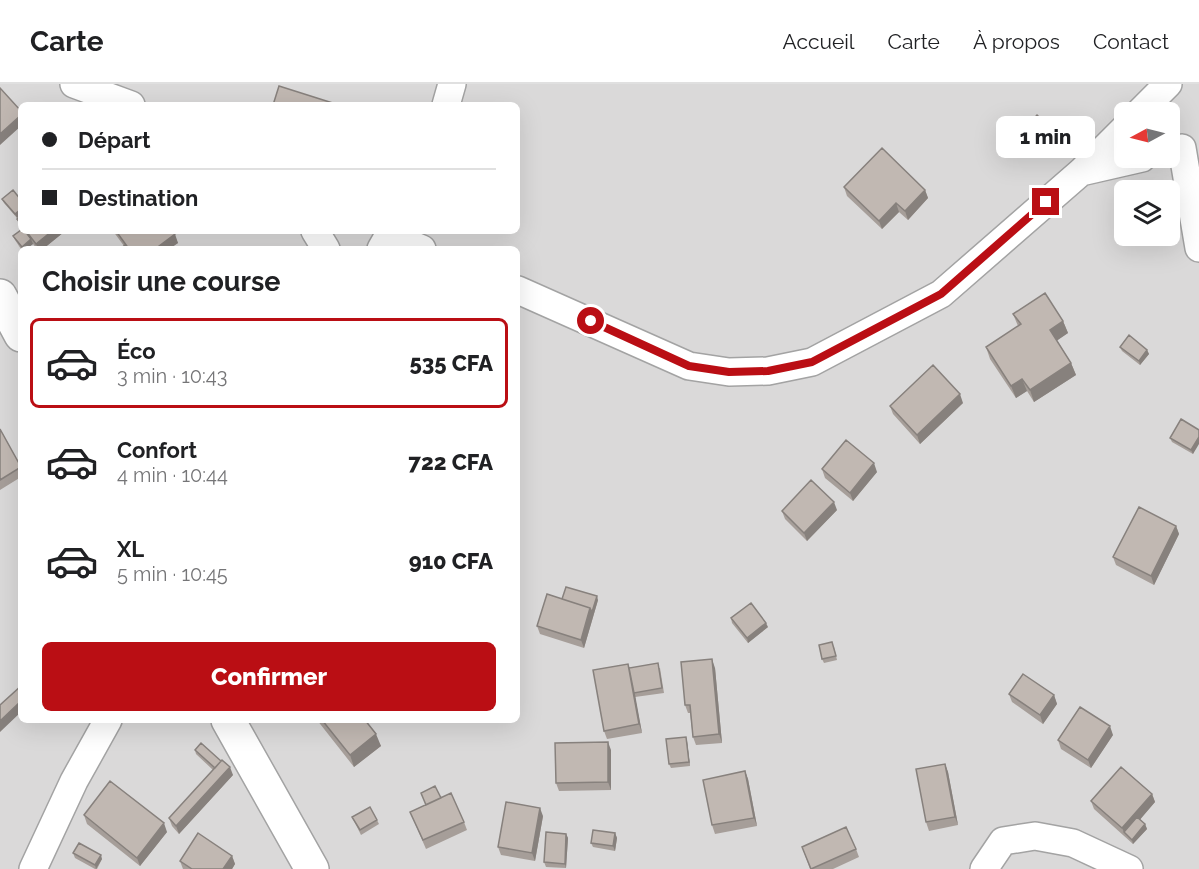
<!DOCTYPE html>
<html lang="fr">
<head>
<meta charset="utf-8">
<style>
  body { margin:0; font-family:Raleway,sans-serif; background:#f6f6f6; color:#202124; height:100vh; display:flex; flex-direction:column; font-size:22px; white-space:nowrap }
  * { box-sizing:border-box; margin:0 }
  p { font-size:20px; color:#757577 }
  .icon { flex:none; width:33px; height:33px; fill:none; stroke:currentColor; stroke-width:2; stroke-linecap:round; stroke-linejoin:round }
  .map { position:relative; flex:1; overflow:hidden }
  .side { position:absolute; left:18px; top:162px; width:502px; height:477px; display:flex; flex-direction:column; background:#fff; border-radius:9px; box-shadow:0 6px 24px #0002 }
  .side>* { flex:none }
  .top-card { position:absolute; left:18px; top:18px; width:502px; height:132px; border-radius:9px; box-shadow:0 6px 24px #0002; display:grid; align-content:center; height:132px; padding:0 24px; background:#fff }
  .needle { width:39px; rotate:263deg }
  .controls { position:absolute; left:1114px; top:18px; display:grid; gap:12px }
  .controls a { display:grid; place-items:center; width:66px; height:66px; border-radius:9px; background:#fff; box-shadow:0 6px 24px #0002; font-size:30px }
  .end { position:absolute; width:27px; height:27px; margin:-14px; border:8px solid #ba0e14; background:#fff; box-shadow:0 0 0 3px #fff }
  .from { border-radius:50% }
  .bubble { position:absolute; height:42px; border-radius:9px; background:#fff; box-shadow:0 6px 24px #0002; font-size:20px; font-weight:800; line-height:42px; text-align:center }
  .top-card b { display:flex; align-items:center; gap:21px; height:57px; font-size:22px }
  .top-card b+b { border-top:2px solid #e0e0e0 }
  .top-card i { width:15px; height:15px; background:#202124 }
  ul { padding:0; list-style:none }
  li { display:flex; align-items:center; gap:18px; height:90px; margin:0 12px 9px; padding:0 12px; border:3px solid transparent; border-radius:9px }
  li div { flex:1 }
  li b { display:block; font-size:22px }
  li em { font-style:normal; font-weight:800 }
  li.selected { border-color:#ba0e14 }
  li>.icon { width:54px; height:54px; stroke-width:1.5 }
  h2 { padding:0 24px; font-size:27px; line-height:72px }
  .action { display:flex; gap:12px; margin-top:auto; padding:12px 24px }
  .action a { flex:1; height:69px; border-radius:9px; background:#ba0e14; color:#fff; font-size:24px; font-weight:800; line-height:69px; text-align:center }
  header { display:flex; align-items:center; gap:36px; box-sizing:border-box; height:84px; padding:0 30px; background:#fff; border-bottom:2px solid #e0e0e0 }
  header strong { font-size:28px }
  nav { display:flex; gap:33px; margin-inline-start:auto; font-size:21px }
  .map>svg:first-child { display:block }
</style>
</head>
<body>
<header>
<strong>Carte</strong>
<nav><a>Accueil</a><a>Carte</a><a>À propos</a><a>Contact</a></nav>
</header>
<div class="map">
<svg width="1199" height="785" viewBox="0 0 1199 785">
  <rect width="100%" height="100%" fill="#ede9e2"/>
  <!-- residential -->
  <path fill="#dad9d9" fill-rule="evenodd" d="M 0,0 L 1199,0 L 1199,785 L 0,785 ZM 21,21 L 518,21 L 518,147 L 21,147 ZM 1125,28 L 1170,28 L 1170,74 L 1125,74 ZM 1125,106 L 1170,106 L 1170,152 L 1125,152 ZM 21,165 L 518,165 L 518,636 L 21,636 Z"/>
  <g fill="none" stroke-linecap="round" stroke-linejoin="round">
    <!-- minor casing -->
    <g stroke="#a3a3a3" stroke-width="30">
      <path id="minor" d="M 74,0 L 131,21
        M 446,21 L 452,0
        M 1140,28 L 1168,0
        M 1182,64 L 1199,164
        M 1081,88 L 1142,74
        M 315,147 L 326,165
        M 381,165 L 389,151 L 422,165
        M 518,206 L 689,282 L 729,288 L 768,287 L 812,278 L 941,210 L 1081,88 L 1125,44
        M 33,785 L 74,697 L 108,636
        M 984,785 L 1003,757 L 1035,752 L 1073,759 L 1129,785"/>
    </g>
    <!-- tertiary casing -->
    <g stroke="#a3a3a3" stroke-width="36">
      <path id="tertiary" d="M 0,212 L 21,251
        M 228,636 L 312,785"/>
    </g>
    <!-- minor -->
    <use href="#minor" stroke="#fff" stroke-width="27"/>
    <!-- tertiary -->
    <use href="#tertiary" stroke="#fff" stroke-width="33"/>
  </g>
  <!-- wall -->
  <path fill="#a69e99" d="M 1026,43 L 1056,50 L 1058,54 L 1046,66 L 1027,47 Z
    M 844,103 L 925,106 L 928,114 L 908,136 L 899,128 L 882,145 L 847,112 Z
    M 13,106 L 17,134 L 4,119 L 2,115 Z
    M 21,147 L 63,147 L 64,148 L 43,165 L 37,165 L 33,160 L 26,165 L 21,165 L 15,156 L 13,152 Z
    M 113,147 L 172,147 L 178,159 L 169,165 L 120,165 L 124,162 Z
    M 1013,230 L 1063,237 L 1068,249 L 1057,256 L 1071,279 L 1076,291 L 1034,318 L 1027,307 L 1016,314 L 990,275 L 986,263 L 1018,242 Z
    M 1120,263 L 1147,266 L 1149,270 L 1140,281 L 1122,267 Z
    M 963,319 L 920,360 L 893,330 L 890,322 Z
    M 0,345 L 21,383 L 21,393 L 0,406 Z
    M 1199,346 L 1193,370 L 1172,358 L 1170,354 Z
    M 822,385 L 877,388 L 853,417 L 825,394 Z
    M 837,426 L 807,457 L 785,435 L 782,427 Z
    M 1176,442 L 1179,450 L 1154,501 L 1116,481 L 1113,473 Z
    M 562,515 L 598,516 L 584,564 L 540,550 L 537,542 Z
    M 731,534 L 768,543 L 748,559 L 732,539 Z
    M 834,563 L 837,576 L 824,579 L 822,575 Z
    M 629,584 L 660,584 L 664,609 L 635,613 L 642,649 L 607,655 L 604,647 Z
    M 715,584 L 722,659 L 696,661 L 693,653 L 690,629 L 688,629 L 685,621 Z
    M 1009,610 L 1054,611 L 1057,620 L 1043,640 L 1012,618 Z
    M 317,636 L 365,636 L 381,662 L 354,683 Z
    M 1113,651 L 1091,684 L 1061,665 L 1058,656 Z
    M 686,653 L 687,657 L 690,682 L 671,684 L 669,680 Z
    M 195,666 L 233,691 L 179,750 L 172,742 L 169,734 L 213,686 L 196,670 Z
    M 611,666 L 611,706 L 559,707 L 556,699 Z
    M 945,680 L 948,688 L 958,741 L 929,747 L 926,738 Z
    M 745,687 L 748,695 L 757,742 L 715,750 L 712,741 Z
    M 1152,710 L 1155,718 L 1140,735 L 1145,740 L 1147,745 L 1133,760 L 1094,725 L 1091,717 Z
    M 441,714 L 464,738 L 467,746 L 426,765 L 410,728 Z
    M 84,731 L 167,748 L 140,782 L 87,740 Z
    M 543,732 L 535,777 L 501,771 L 498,763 Z
    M 352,733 L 377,736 L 379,740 L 361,751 Z
    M 615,749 L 617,754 L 615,767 L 593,763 L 591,759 Z
    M 566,750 L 568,754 L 566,784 L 546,783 L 544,778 Z
    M 802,763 L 856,765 L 859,773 L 833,785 L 810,785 Z
    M 73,769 L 102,775 L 97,785 L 95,785 L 75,774 Z
    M 232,772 L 235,780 L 232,785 L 183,785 L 180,777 Z"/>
  <!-- shaded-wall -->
  <path fill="#87817d" d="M 21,31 L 21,42 L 0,61 L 0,50 Z
    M 1056,50 L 1058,54 L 1046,66 L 1044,62 Z
    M 925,106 L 928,114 L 908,136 L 905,127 Z
    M 896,119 L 899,128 L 882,145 L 879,137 Z
    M 21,125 L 21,131 L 17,134 L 15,130 Z
    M 52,147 L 63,147 L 64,148 L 43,165 L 38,165 L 36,160 Z
    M 175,150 L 178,159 L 169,165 L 155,165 Z
    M 31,155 L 33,160 L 26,165 L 22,165 L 22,163 Z
    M 1063,237 L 1068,249 L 1055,258 L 1050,246 Z
    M 1147,266 L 1149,270 L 1140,281 L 1139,277 Z
    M 1071,279 L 1076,291 L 1034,318 L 1030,306 Z
    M 1022,295 L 1027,307 L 1016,314 L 1011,302 Z
    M 960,310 L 963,319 L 920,360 L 917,351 Z
    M 1199,353 L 1199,360 L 1193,370 L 1191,366 Z
    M 874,379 L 877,388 L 853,417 L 850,409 Z
    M 834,418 L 837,426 L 807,457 L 804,449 Z
    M 1176,442 L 1179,450 L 1154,501 L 1151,492 Z
    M 597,512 L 598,516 L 584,564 L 581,556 L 590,524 Z
    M 766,539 L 768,543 L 748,559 L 747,554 Z
    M 712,575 L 715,584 L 722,659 L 719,650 Z
    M 628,580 L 631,588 L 642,649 L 639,640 Z
    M 1054,611 L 1057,620 L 1043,640 L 1040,631 Z
    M 21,617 L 21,628 L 0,648 L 0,637 Z
    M 1110,642 L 1113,651 L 1091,684 L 1088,676 Z
    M 376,650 L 381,662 L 354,683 L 350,671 Z
    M 686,653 L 687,657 L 690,682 L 689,678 Z
    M 608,658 L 611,666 L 611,706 L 608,698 Z
    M 945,680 L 948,688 L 958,741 L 955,733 Z
    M 230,683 L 233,691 L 179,750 L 176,742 Z
    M 745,687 L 748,695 L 757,742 L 754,734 Z
    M 1152,710 L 1155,718 L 1127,751 L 1124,748 L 1122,744 Z
    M 540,724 L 543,732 L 535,777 L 532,769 Z
    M 164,739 L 167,748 L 140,782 L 137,774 Z
    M 1145,740 L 1147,745 L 1133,760 L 1132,756 Z
    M 615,749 L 617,754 L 615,767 L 613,762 Z
    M 566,750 L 568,754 L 566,784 L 565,780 Z
    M 101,771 L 102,775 L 96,785 L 95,781 Z
    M 232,772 L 235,780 L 232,785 L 223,785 Z"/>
  <!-- building -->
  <path fill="#c1b8b2" stroke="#87817d" stroke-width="1.5" d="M 279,2 L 339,21 L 273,21 Z
    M 0,4 L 21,27 L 21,31 L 0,50 Z
    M 1037,31 L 1056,50 L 1044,62 L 1026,43 Z
    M 882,64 L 925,106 L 905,127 L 896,119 L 879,137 L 844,103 Z
    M 13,106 L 21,116 L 21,125 L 15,130 L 2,115 Z
    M 21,131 L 21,140 L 17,135 Z
    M 21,146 L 25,147 L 31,155 L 22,163 L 13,152 Z
    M 26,147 L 52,147 L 36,160 Z
    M 116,147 L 172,147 L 175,150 L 155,165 L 129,165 Z
    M 125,161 L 128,165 L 120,165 Z
    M 1045,209 L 1063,237 L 1050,246 L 1071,279 L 1030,306 L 1022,295 L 1011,302 L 986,263 L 1021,240 L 1013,230 Z
    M 1129,251 L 1147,266 L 1139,277 L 1120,263 Z
    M 933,281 L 960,310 L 917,351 L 890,322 Z
    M 1181,335 L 1199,346 L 1199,353 L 1191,366 L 1170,354 Z
    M 0,345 L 21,383 L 0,396 Z
    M 846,356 L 874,379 L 850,409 L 822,385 Z
    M 811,396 L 834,418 L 804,449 L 782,427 Z
    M 1139,423 L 1176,442 L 1151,492 L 1113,473 Z
    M 566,503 L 597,512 L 592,528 L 590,524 L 562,515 Z
    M 547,510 L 590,524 L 581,556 L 537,542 Z
    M 751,519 L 766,539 L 747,554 L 731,534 Z
    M 832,558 L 836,572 L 822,575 L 819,561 Z
    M 712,575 L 719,650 L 693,653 L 690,621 L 685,621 L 681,578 Z
    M 658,579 L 662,604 L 634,609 L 629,584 Z
    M 628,580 L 639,640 L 604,647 L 593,586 Z
    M 1023,590 L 1054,611 L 1040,631 L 1009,610 Z
    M 21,602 L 21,617 L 0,637 L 0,621 Z
    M 1080,623 L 1110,642 L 1088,676 L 1058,656 Z
    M 322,636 L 365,636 L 376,650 L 350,671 Z
    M 686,653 L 689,678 L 669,680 L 666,655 Z
    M 608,658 L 608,698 L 556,699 L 555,659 Z
    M 201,659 L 221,677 L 215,684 L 195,666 Z
    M 222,676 L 230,683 L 176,742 L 169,734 Z
    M 945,680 L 955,733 L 926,738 L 916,685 Z
    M 1121,683 L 1152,710 L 1122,744 L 1091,717 Z
    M 745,687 L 754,734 L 712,741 L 703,696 Z
    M 110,697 L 164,739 L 137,774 L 84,731 Z
    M 435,702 L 441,714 L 426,721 L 421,709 Z
    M 451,709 L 464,738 L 423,756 L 410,728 Z
    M 506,718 L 540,724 L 532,769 L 498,763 Z
    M 370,723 L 377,736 L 360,746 L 352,733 Z
    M 1137,733 L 1145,740 L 1132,756 L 1124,748 Z
    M 846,743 L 856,765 L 811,785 L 802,763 Z
    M 593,746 L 615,749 L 613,762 L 591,759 Z
    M 546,748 L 566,750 L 565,780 L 544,778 Z
    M 198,749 L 232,772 L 223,785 L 192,785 L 180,777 Z
    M 79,759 L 101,771 L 95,781 L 73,769 Z"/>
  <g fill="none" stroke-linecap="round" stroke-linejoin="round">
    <!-- route -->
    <path stroke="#ba0e14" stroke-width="8" d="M 591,237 L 689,282 L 729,288 L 768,287 L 812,278 L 941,210 L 1046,118"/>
  </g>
</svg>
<div class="controls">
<a><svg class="needle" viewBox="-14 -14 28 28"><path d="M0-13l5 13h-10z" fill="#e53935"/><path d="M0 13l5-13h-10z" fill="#757577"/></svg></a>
<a><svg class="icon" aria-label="layers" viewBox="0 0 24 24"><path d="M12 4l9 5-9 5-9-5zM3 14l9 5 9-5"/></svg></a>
</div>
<i class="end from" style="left:591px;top:237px"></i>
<i class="end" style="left:1046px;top:118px"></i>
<div class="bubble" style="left:996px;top:32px;width:99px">1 min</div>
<div class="top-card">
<b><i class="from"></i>Départ</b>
<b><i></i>Destination</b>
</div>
<section class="side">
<h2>Choisir une course</h2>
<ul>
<li class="selected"><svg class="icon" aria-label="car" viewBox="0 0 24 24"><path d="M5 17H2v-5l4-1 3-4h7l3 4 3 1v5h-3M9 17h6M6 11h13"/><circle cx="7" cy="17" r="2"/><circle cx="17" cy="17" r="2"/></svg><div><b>Éco</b><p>3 min · 10:43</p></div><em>535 CFA</em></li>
<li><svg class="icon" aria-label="car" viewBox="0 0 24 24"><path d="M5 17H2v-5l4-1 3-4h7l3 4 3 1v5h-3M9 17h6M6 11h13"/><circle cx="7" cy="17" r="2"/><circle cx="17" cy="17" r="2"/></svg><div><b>Confort</b><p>4 min · 10:44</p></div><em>722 CFA</em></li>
<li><svg class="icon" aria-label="car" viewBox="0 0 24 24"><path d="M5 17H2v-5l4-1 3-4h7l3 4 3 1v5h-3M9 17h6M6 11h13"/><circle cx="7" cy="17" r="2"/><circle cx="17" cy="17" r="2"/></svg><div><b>XL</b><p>5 min · 10:45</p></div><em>910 CFA</em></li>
</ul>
<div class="action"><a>Confirmer</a></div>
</section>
</div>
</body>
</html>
